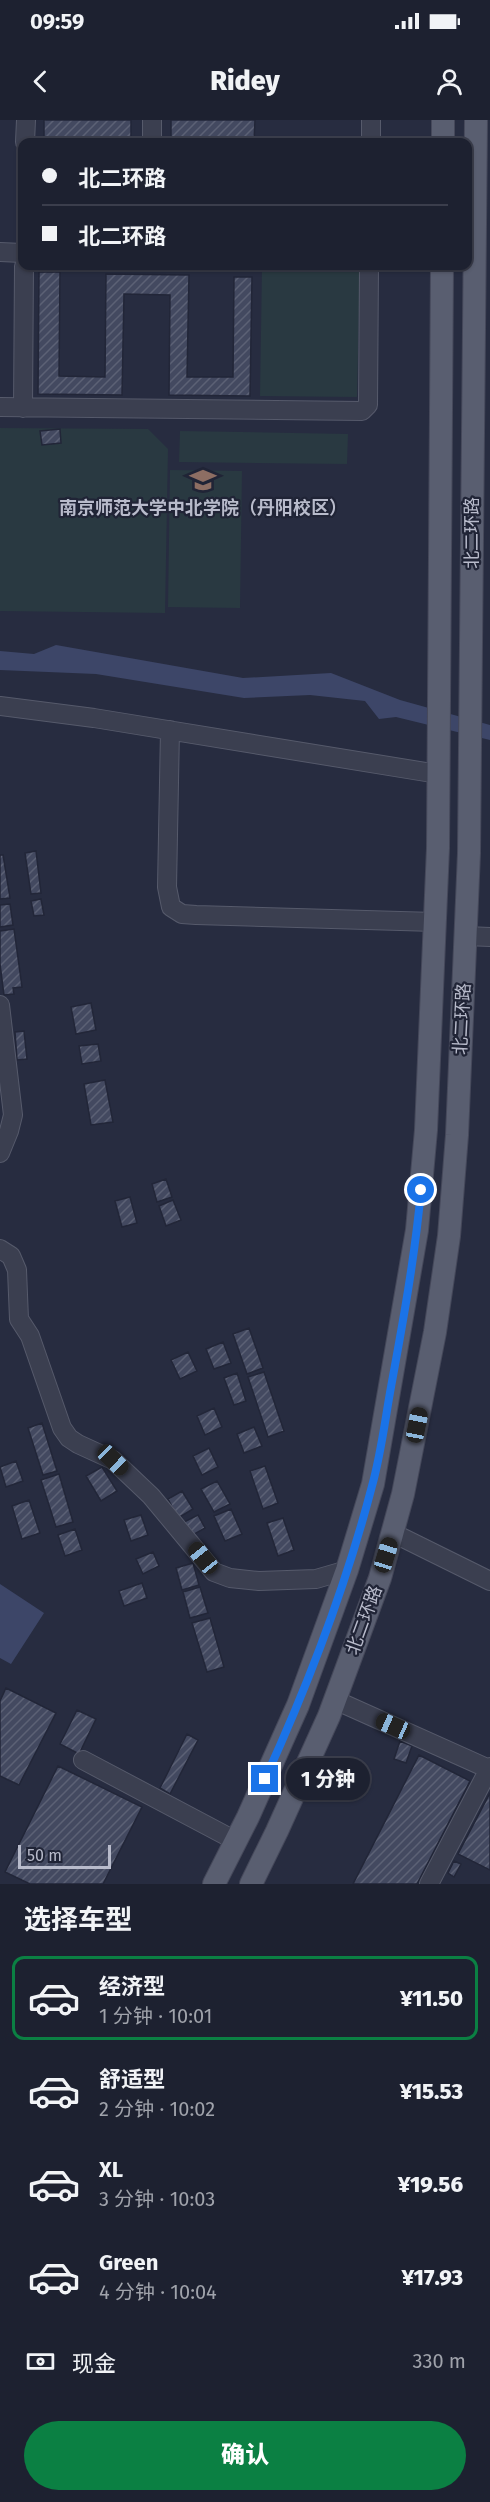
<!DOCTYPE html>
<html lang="zh">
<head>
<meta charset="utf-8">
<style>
  body { margin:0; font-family:"Fira Sans","Noto Sans SC",sans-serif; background:#2a2e3c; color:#f1f3f6; height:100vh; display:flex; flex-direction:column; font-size:22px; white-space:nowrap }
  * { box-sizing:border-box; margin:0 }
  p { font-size:20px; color:#a0a3ab }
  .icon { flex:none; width:33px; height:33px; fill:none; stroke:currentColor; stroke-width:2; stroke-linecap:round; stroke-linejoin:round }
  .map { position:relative; height:1764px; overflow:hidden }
  .side { display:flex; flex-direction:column; background:#1d2130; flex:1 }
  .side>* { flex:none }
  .top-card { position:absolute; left:18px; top:18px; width:454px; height:132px; border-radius:12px; box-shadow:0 2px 4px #0004,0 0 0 2px #3b3e4c; display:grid; align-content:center; height:132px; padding:0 24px; background:#1d2130 }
  .scale { position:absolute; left:18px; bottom:15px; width:93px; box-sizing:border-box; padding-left:6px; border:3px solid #b8bbcb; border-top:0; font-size:16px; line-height:21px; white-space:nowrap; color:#b8bbcb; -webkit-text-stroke:4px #202436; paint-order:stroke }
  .end { position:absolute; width:27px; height:27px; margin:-14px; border:8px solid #1a73e8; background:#fff; box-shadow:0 0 0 3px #fff }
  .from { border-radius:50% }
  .bubble { position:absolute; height:42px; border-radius:21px; background:#1d2130; box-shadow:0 2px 4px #0004,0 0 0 2px #3b3e4c; font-size:20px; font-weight:800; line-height:42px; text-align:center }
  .car { position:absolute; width:18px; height:36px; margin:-18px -9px; border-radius:8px; box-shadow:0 0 4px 2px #0007; background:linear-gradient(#222 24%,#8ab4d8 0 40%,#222 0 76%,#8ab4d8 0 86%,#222 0) }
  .top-card b { display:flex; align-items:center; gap:21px; height:57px; font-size:22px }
  .top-card b+b { border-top:2px solid #3b3e4c }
  .top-card i { width:15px; height:15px; background:#f1f3f6 }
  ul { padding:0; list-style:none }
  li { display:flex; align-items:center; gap:18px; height:84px; margin:0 12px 9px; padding:0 12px; border:3px solid transparent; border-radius:12px }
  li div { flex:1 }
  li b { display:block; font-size:22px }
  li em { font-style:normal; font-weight:800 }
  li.current { border-color:#0b8043 }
  li>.icon { width:54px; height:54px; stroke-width:1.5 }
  h2 { padding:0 24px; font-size:27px; line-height:72px }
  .pay { display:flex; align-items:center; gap:15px; height:66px; padding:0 24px; font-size:22px }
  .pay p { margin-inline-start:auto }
  .primary-button { display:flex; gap:12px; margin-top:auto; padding:12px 24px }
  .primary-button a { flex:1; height:69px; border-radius:36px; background:#0b8043; color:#fff; font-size:24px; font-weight:800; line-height:69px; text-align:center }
  .status { display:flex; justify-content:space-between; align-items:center; height:42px; padding:0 30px; background:#1d2130; direction:ltr }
  .status svg { height:16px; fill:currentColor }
  header { display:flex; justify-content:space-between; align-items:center; height:78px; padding:0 24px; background:#1d2130; font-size:27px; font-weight:800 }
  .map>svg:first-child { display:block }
</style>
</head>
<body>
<div class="status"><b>09:59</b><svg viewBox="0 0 49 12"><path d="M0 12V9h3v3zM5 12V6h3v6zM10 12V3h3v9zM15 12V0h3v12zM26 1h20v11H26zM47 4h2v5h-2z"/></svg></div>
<header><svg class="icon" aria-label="back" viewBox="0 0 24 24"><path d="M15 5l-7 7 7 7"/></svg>Ridey<svg class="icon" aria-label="person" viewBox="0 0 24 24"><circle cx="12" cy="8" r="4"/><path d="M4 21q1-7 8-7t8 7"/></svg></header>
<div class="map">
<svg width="490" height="1764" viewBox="0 0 490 1764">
  <defs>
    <pattern id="building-hatch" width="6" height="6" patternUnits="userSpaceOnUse" patternTransform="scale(1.5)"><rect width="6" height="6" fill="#434960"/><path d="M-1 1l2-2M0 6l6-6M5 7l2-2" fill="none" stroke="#5c6175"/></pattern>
  </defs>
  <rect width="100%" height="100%" fill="#272c40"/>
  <!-- garden -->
  <path fill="#293941" d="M 262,146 L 360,146 L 357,277 L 260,276 Z
    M 0,308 L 148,309 L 168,329 L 165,493 L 0,491 Z
    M 180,311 L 348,314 L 347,344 L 179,342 Z
    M 170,350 L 242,351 L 240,488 L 168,487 Z"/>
  <!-- water -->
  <path fill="#3d4668" d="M 56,525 L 243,558 L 331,553 L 400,580 L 490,605 L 490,620 L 396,597 L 379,599 L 365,581 L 310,575 L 244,578 L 96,554 L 0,550 L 0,531 L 34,534 Z
    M 0,1464 L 44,1493 L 11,1544 L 0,1538 Z"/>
  <!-- building -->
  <path fill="url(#building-hatch)" stroke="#222638" stroke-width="1.5" d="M 44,0 L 131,0 L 131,22 L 44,22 Z
    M 171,0 L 255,0 L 254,22 L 235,22 L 235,17 L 187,17 L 187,22 L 171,22 Z
    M 39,152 L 60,152 L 59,256 L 105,257 L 106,154 L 189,155 L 187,257 L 233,257 L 234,157 L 252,157 L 250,276 L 169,275 L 170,175 L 124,174 L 122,275 L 38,274 Z
    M 60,309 L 61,323 L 42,325 L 40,311 Z
    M 36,731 L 41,773 L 31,774 L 25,733 Z
    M 0,735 L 3,735 L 10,778 L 0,779 Z
    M 41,779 L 44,795 L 34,796 L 31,781 Z
    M 10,784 L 13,805 L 0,807 L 0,785 Z
    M 14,809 L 22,867 L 13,868 L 14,874 L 4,875 L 0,844 L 0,811 Z
    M 91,883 L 96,910 L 76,914 L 71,887 Z
    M 24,911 L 27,939 L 17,940 L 15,912 Z
    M 98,924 L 101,941 L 82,944 L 79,926 Z
    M 105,960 L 113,1002 L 91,1005 L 84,964 Z
    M 166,1059 L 172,1077 L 157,1082 L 152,1064 Z
    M 130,1077 L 137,1103 L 122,1107 L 115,1081 Z
    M 173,1080 L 181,1100 L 166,1106 L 159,1086 Z
    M 249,1208 L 263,1248 L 247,1254 L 233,1214 Z
    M 223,1222 L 231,1243 L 214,1249 L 206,1229 Z
    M 188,1232 L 197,1251 L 180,1259 L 171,1240 Z
    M 264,1252 L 284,1311 L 268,1317 L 248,1257 Z
    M 237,1253 L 246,1281 L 234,1285 L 224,1258 Z
    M 214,1288 L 222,1307 L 205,1315 L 197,1296 Z
    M 42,1303 L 57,1351 L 43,1355 L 28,1308 Z
    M 254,1307 L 262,1326 L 244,1333 L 237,1314 Z
    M 209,1328 L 218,1347 L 202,1355 L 193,1336 Z
    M 16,1341 L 23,1361 L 6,1367 L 0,1347 Z
    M 265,1346 L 278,1383 L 263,1389 L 250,1351 Z
    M 102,1347 L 117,1371 L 101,1381 L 86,1356 Z
    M 59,1354 L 73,1402 L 56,1407 L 41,1360 Z
    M 217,1361 L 230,1384 L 214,1392 L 201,1369 Z
    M 182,1371 L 193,1389 L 178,1398 L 168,1379 Z
    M 29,1380 L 40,1413 L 22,1419 L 12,1386 Z
    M 231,1389 L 242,1414 L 225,1421 L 214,1396 Z
    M 141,1395 L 148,1415 L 131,1421 L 124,1400 Z
    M 198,1395 L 205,1408 L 191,1416 L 184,1402 Z
    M 283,1398 L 294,1430 L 278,1436 L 267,1403 Z
    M 75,1409 L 82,1430 L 65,1436 L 58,1415 Z
    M 153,1432 L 159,1446 L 143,1454 L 136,1439 Z
    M 193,1443 L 199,1465 L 182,1470 L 176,1448 Z
    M 142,1463 L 147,1478 L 124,1486 L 119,1471 Z
    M 200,1467 L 208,1493 L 190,1498 L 183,1472 Z
    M 210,1498 L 224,1547 L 207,1552 L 192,1503 Z
    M 6,1568 L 56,1593 L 19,1665 L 0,1656 L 0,1581 Z
    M 77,1590 L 96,1599 L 79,1634 L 60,1624 Z
    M 187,1614 L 198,1620 L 170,1674 L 160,1668 Z
    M 400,1621 L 412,1626 L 406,1643 L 394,1639 Z
    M 419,1635 L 470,1661 L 417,1764 L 353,1764 Z
    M 58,1646 L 142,1687 L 103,1764 L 30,1764 L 5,1752 Z
    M 490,1673 L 490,1750 L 458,1734 Z
    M 454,1741 L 461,1744 L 454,1757 L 448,1753 Z"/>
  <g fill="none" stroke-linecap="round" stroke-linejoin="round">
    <!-- minor casing -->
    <g stroke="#565a6b" stroke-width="20">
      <path id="minor" d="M 25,22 L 26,0
        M 152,22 L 152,0
        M 371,22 L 371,0
        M 0,132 L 22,133
        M 0,287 L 362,291 L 368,285 L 369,146
        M 23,288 L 24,146
        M 0,586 L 94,598 L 438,654
        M 170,610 L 167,767 L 171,787 L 182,794 L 196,795 L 435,802
        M 466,816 L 490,817
        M 0,885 L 13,995 L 9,1011 L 0,1033
        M 0,1129 L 11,1136 L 17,1150 L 19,1199 L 30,1216 L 62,1308 L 69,1318 L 78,1324 L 113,1340 L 151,1376 L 214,1452 L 230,1458 L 259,1461 L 316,1459 L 347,1450
        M 393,1413 L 490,1461
        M 335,1580 L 489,1649
        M 83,1640 L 236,1721
        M 429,1764 L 490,1647"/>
    </g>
    <!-- major casing -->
    <g stroke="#45485a" stroke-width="24">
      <path id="major" d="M 443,22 L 443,0
        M 214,1764 L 248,1697 L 298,1585 L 347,1450 L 373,1364 L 417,1110 L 426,1010 L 438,728 L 442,146
        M 251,1764 L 277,1711 L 329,1596 L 380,1458 L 403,1374 L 435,1212 L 449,1116 L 457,1015 L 469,733 L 476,0"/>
    </g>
    <!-- minor -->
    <use href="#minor" stroke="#3b3f50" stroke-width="18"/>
    <!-- major -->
    <use href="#major" stroke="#595e70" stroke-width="22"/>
  </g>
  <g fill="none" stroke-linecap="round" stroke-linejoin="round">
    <!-- route -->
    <path stroke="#1a73e8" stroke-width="8" d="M 265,1659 C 308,1565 346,1466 372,1366 C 381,1334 385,1300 391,1267 C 403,1202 415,1136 421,1070"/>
  </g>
  <!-- icons -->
  <defs>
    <g id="university-bare" transform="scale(2.07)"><path d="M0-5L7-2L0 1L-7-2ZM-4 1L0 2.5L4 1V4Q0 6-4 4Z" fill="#8d6e63" stroke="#202436" stroke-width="2.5" paint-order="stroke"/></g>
  </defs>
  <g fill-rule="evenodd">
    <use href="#university-bare" x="203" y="360"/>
  </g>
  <g text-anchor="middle" stroke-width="4.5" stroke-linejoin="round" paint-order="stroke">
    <!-- poi labels -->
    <g font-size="18" font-weight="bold" fill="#b8bbcb" stroke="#202436">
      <text x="203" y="394">南京师范大学中北学院（丹阳校区）</text>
    </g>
    <!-- street labels -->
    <g font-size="18" fill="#b8bbcb" stroke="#202436">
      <text transform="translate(472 413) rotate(-90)" y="6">北二环路</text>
      <text transform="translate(462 899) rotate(-87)" y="6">北二环路</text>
      <text transform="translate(364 1500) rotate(-70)" y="6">北二环路</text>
    </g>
  </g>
</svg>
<div class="scale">50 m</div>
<i class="end from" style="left:421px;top:1070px"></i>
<i class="end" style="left:265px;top:1659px"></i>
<div class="bubble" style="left:286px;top:1638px;width:84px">1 分钟</div>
<i class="car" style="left:417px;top:1305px;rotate:11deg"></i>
<i class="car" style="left:113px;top:1340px;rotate:134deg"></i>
<i class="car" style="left:386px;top:1435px;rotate:17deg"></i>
<i class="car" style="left:203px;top:1438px;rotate:321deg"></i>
<i class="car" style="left:393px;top:1606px;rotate:294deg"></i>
<div class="top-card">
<b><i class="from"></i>北二环路</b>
<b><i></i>北二环路</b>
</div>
</div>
<section class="side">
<h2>选择车型</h2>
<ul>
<li class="current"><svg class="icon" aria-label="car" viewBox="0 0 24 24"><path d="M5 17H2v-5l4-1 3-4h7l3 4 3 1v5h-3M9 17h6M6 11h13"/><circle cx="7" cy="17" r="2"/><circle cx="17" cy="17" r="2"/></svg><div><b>经济型</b><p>1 分钟 · 10:01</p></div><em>¥11.50</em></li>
<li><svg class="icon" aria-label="car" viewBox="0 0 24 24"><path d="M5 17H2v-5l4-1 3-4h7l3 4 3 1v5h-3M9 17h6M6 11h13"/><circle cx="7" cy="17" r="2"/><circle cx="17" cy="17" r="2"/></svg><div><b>舒适型</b><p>2 分钟 · 10:02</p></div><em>¥15.53</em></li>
<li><svg class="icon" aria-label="car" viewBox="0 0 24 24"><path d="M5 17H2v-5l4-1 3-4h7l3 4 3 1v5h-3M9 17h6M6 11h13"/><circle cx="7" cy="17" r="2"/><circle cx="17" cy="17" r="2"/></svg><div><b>XL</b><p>3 分钟 · 10:03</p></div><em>¥19.56</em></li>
<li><svg class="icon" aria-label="car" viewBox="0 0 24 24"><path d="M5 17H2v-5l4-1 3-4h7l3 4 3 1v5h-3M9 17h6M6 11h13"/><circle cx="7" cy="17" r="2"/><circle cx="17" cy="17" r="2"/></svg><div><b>Green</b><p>4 分钟 · 10:04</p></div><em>¥17.93</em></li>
</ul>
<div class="pay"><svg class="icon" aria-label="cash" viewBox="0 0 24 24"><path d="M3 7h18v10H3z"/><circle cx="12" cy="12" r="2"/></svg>现金<p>330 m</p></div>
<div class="primary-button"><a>确认</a></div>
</section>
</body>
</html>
